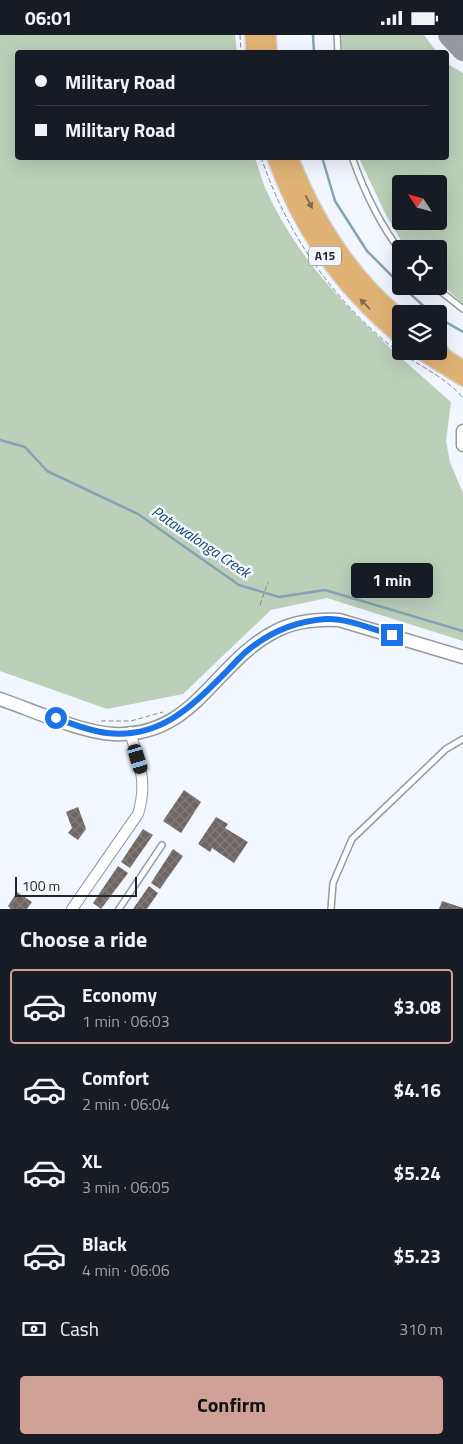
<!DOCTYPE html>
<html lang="en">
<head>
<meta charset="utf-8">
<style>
  body { margin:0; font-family:"Titillium Web",sans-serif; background:#242831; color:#f1f3f6; height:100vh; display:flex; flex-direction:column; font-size:19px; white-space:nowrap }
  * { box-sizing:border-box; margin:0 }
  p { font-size:16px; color:#9ea1a6 }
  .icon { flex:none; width:28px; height:28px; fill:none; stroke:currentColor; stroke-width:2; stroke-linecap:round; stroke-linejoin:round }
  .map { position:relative; height:874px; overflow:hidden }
  .sheet { display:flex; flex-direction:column; background:#171b24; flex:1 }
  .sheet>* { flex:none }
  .hud { position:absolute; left:15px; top:15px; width:434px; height:110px; border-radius:5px; box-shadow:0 5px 20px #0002; display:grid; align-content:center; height:110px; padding:0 20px; background:#171b24 }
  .needle { width:32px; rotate:306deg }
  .fabs { position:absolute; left:392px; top:140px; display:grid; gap:10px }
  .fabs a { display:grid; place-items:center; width:55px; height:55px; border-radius:5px; background:#171b24; box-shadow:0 5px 20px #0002; font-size:25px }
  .scale { position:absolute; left:15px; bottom:12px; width:122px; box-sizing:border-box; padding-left:5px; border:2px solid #232427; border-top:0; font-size:14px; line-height:18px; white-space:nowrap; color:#232427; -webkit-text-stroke:4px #f2f6ff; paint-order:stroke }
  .end { position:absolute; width:22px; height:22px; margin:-11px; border:6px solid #1a73e8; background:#fff; box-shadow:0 0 0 2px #fff }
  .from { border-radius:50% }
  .bubble { position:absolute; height:35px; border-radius:5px; background:#171b24; box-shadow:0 5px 20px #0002; font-size:16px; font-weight:700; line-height:35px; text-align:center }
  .car { position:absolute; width:15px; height:30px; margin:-15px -8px; border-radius:6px; box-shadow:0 0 4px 1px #0007; background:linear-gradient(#222 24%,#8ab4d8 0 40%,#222 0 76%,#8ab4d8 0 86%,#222 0) }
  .hud b { display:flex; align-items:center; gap:18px; height:48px; font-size:19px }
  .hud b+b { border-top:1px solid #363941 }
  .hud i { width:12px; height:12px; background:#f1f3f6 }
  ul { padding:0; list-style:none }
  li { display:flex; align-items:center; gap:15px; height:75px; margin:0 10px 8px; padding:0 10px; border:2px solid transparent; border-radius:5px }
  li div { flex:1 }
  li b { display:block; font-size:19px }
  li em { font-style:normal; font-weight:700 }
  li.active { border-color:#d0a297 }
  li>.icon { width:45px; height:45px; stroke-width:1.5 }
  h2 { padding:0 20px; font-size:22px; line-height:60px }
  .pay { display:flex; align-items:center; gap:12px; height:55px; padding:0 20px; font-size:19px }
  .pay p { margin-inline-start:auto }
  .primary-button { display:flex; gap:10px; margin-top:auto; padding:10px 20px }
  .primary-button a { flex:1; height:58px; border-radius:5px; background:#d0a297; color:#111; font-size:20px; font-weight:700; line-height:58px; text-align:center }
  .status { display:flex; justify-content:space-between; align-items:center; height:35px; padding:0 25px; background:#171b24; direction:ltr }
  .status svg { height:14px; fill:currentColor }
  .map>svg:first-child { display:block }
</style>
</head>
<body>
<div class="status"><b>06:01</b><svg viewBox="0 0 49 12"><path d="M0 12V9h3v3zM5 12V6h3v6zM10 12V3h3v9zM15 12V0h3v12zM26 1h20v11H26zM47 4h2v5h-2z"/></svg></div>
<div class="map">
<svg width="463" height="874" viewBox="0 0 463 874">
  <defs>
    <pattern id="building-cross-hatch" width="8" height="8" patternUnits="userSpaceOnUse" patternTransform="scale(1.25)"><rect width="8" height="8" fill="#6f6663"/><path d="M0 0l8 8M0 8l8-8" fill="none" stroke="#827c7a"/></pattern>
  </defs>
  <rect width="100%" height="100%" fill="#f2f6ff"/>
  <!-- green -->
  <path fill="#bbcfb9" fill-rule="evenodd" d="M 0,0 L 235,0 L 237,17 L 18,18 L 18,122 L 255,123 C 259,134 262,147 268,159 C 308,245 381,305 451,367 L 446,406 L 450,427 L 463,458 L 463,606 L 327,563 L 271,575 L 183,659 L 107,674 L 0,636 Z
    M 341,0 L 424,0 L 436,16 L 342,17 Z
    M 446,28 L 463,38 L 463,269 L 439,247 L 439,214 L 406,214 L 386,180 L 359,123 L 446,122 ZM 401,149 L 439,149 L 439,186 L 401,186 Z"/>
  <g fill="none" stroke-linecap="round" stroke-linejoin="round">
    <!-- stream -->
    <path stroke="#85a3b6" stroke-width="2.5" d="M 313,0 L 314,18
      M 322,122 L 335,166 L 367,216 L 401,250
      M 402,251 L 432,279
      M 439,283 L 463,297
      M 0,405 L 25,412 L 47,436 L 138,479 L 239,550 L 279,562 L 325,555 L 463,596"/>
    <!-- taxiway -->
    <path stroke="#979aa0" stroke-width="22" d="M 449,0 L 463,15"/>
  </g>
  <!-- building -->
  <path fill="url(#building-cross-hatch)" d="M 184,755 L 201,767 L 181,798 L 163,786 Z
    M 78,772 L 86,794 L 78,805 L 68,798 L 72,793 L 66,777 Z
    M 216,782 L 228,789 L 225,793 L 248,807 L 234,828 L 212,813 L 210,817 L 198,809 Z
    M 143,794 L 153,800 L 130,833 L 121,827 Z
    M 173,814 L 183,821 L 160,854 L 151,848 Z
    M 118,831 L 128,838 L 101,874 L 93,868 Z
    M 149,851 L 158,858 L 147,874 L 133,874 Z
    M 17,857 L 32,867 L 27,874 L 11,874 L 8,871 Z
    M 442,866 L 463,873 L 463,874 L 439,874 Z"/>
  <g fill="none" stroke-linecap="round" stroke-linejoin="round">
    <!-- service casing -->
    <g stroke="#9599a1" stroke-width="8">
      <path id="service" d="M 337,0 L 338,18
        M 352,122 C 364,156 379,188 401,217
        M 434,251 L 463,274
        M 119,874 L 162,810
        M 331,874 L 333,848 L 352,804 L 446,714 L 463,704"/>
    </g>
    <!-- minor casing -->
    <g stroke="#9599a1" stroke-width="12">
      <path id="minor" d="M 72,874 L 138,779 C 148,747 139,728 130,697"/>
    </g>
    <!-- tertiary casing -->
    <g stroke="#9599a1" stroke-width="15">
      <path id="tertiary" d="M 463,396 L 463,410
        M 0,664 C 32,675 80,697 113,699 C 195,703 214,627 276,596 C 295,586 318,584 339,585 L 463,622"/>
    </g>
    <!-- primary casing -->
    <g stroke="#d3d3d4" stroke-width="18">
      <path id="primary" d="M 253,0 L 254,18
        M 268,0 L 269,18
        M 275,122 C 300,193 343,254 401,302
        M 290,122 C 314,183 350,242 401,283
        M 439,315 L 445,322 L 459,331
        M 420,316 L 463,343"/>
    </g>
    <!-- path -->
    <path stroke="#888a90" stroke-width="1" stroke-dasharray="5 2.5" stroke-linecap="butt" d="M 240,0 L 241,18
      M 261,122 C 286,197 331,263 392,312 C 415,329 445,341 463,363
      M 260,570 L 268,547
      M 101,686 L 131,686 L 163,677"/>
    <!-- service -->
    <use href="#service" stroke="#fff" stroke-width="5"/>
    <!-- minor -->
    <use href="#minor" stroke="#fff" stroke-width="10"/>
    <!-- tertiary -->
    <use href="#tertiary" stroke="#fff" stroke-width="12"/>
    <!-- primary -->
    <use href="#primary" stroke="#e1b275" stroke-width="15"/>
  </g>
  <!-- one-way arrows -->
  <defs><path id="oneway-solid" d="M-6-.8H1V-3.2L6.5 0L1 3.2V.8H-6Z" transform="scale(1.25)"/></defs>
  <g fill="#826b4e">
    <use href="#oneway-solid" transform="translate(309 167) rotate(62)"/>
    <use href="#oneway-solid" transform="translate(365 269) rotate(-134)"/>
  </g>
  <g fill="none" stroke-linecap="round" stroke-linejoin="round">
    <!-- route -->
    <path stroke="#1a73e8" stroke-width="6" d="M 56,683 C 72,689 89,696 107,698 C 161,704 192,671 227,636 C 235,628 243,618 252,612 C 274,595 298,586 326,584 C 347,583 371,594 392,600"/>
  </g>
  <g text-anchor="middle" stroke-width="5" stroke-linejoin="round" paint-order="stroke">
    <!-- shield labels -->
    <rect fill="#f2f6ff" stroke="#616368" stroke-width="1" x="309" y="211.5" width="32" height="19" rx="4"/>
    <g font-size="12" font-weight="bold" fill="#232427">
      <text x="325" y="225">A15</text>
    </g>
    <!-- water labels -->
    <g font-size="15" font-style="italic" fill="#154963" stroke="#f2f6ff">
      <text transform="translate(201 507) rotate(34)" y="5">Patawalonga Creek</text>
    </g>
  </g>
</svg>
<div class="fabs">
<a><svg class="needle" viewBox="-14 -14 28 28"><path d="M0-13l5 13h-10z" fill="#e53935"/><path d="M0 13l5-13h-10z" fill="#9ea1a6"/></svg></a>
<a><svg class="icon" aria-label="locate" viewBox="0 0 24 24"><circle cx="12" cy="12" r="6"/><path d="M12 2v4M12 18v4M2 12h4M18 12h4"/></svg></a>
<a><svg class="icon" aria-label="layers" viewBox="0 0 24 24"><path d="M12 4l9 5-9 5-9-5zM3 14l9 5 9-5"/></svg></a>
</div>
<div class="scale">100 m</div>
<i class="end from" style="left:56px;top:683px"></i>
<i class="end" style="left:392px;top:600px"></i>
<div class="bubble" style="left:351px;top:528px;width:82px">1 min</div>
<i class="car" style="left:138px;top:724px;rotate:163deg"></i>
<div class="hud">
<b><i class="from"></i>Military Road</b>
<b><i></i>Military Road</b>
</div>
</div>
<section class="sheet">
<h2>Choose a ride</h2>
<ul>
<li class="active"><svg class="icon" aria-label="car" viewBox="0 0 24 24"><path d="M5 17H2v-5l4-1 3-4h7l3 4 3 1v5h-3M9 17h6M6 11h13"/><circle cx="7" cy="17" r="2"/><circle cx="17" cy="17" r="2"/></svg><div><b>Economy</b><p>1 min · 06:03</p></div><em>$3.08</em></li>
<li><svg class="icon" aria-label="car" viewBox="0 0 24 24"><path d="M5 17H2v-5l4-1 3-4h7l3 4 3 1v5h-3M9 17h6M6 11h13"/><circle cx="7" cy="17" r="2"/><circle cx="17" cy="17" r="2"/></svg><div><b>Comfort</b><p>2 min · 06:04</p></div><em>$4.16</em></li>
<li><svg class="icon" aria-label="car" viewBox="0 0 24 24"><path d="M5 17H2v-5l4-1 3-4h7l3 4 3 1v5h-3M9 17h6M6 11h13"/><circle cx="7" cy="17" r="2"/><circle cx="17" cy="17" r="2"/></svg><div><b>XL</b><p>3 min · 06:05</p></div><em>$5.24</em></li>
<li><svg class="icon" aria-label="car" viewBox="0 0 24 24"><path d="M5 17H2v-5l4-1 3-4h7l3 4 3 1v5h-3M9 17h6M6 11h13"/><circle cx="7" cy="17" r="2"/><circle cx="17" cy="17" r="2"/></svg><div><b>Black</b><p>4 min · 06:06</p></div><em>$5.23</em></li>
</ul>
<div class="pay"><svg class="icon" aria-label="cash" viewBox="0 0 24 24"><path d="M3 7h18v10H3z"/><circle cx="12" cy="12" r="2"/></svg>Cash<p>310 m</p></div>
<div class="primary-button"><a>Confirm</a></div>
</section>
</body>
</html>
